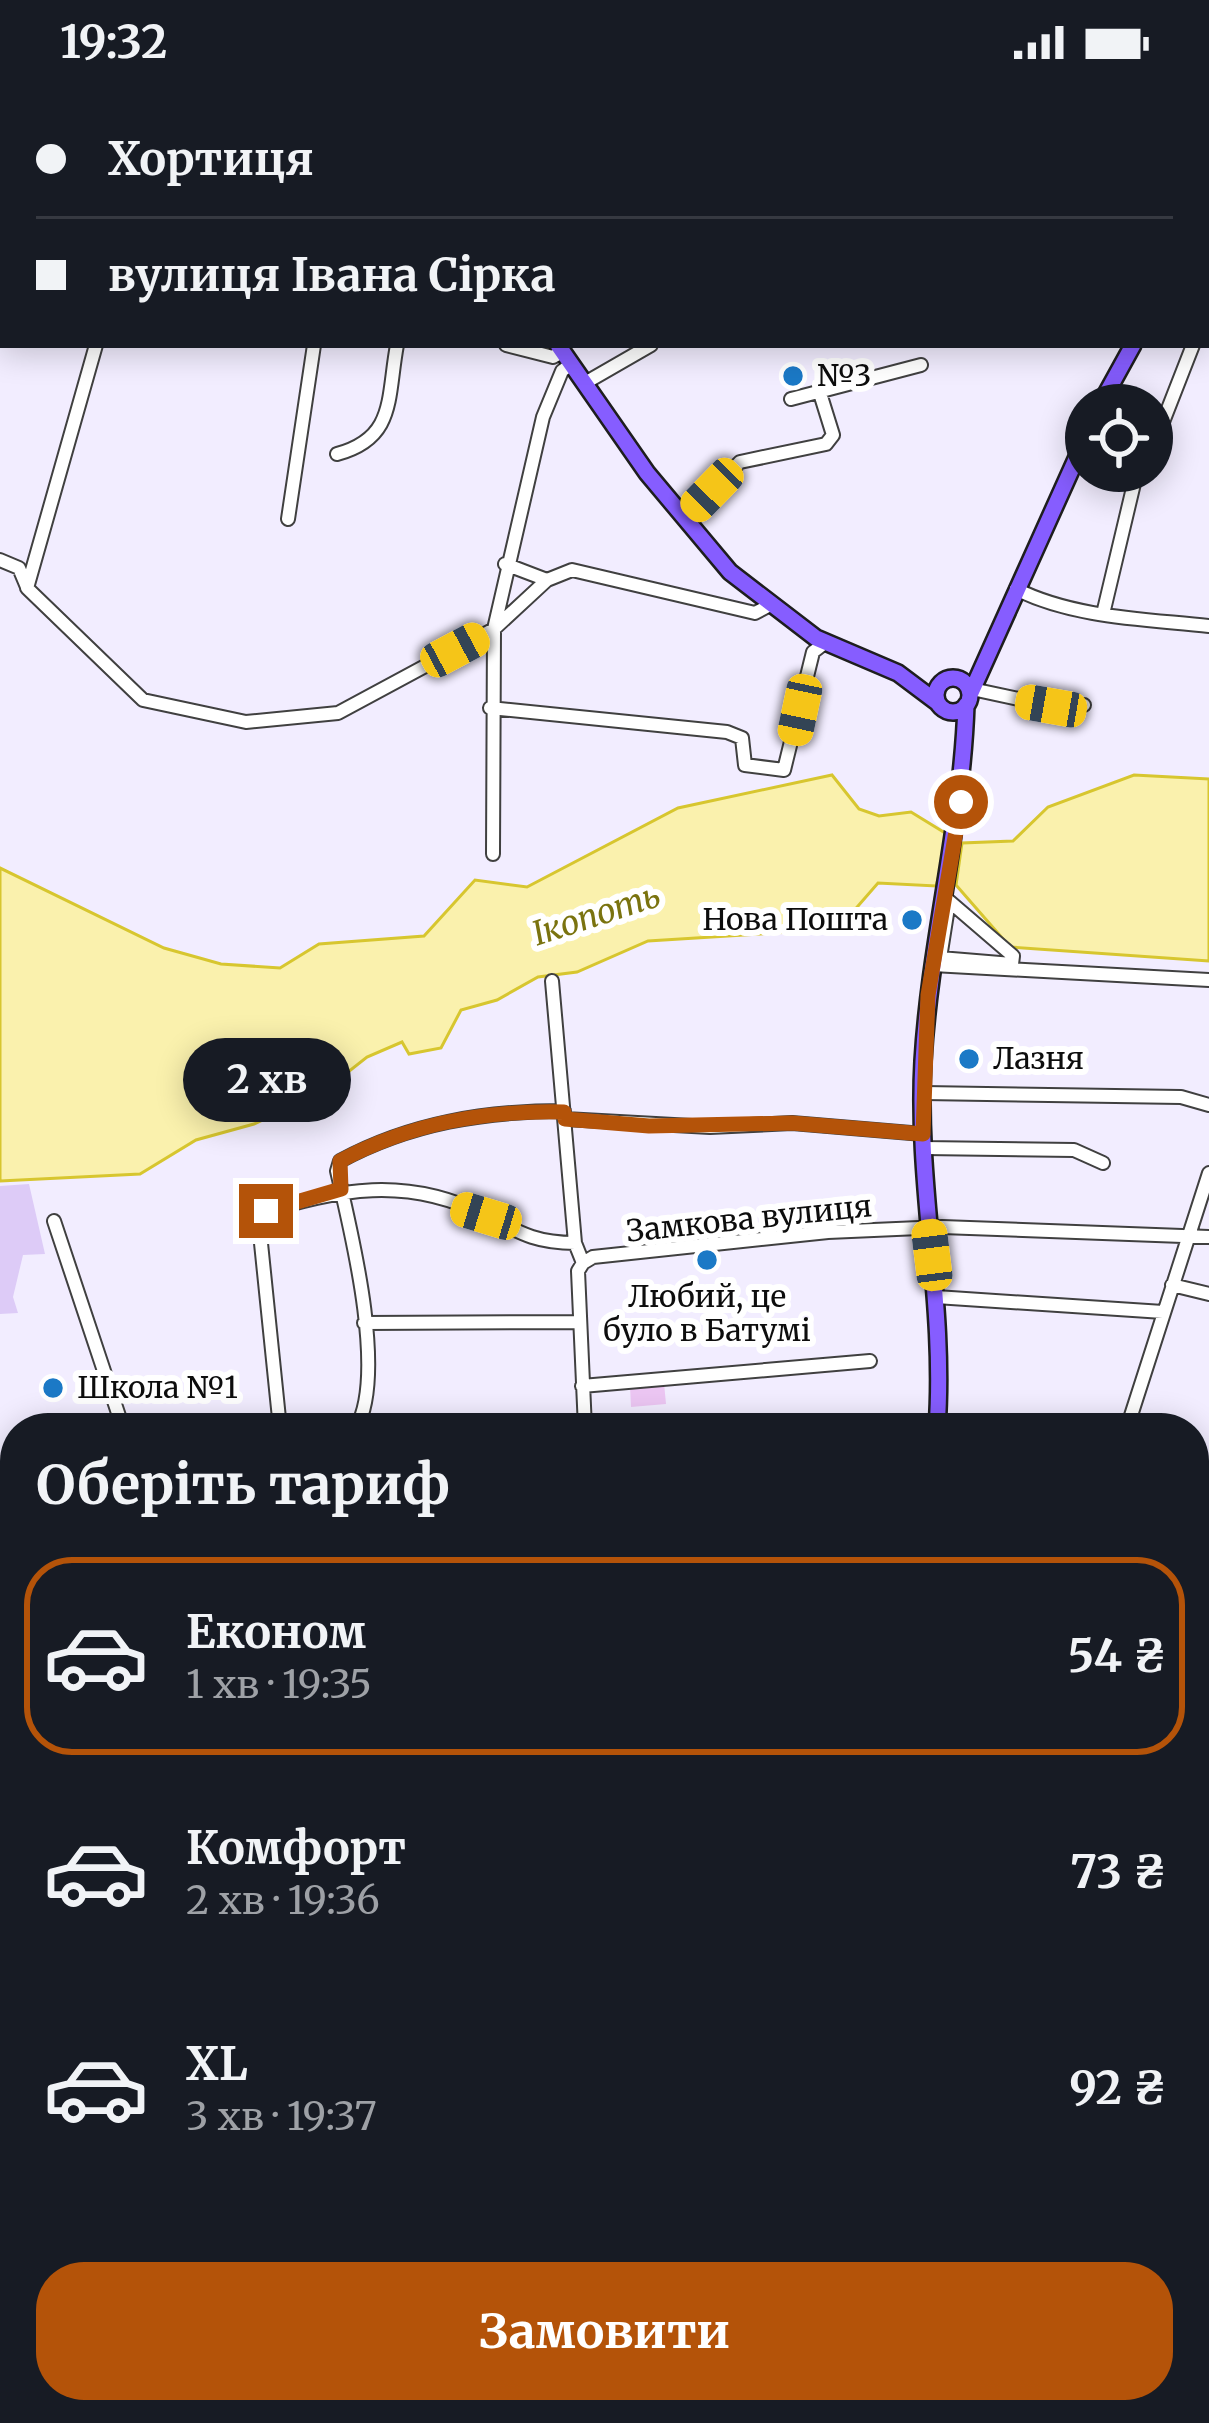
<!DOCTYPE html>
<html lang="uk">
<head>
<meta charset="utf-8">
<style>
  body { margin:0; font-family:Merriweather,serif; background:#242831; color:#f1f3f6; height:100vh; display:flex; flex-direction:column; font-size:45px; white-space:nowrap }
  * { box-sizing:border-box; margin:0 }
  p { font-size:39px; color:#9ea1a6 }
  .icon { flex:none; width:66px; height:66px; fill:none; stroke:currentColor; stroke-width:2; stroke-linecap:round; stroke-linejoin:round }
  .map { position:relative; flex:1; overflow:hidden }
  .side { position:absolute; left:0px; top:1329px; width:1209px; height:1011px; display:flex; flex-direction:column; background:#171b24; border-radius:48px 48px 0 0; box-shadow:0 6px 30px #0003 }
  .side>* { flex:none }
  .banner { position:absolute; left:0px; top:0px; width:1209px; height:264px; box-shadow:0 6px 30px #0003; display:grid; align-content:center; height:264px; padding:0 36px; background:#171b24 }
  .controls { position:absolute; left:1065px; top:300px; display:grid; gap:24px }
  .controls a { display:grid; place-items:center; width:108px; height:108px; border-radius:50%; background:#171b24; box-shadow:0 6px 30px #0003; font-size:60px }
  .end { position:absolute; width:54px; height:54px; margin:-27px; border:15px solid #b45309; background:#fff; box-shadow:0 0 0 6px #fff }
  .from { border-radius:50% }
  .bubble { position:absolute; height:84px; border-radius:42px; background:#171b24; box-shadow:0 6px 30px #0003; font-size:39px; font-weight:700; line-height:84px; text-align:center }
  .car { position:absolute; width:36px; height:72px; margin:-36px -18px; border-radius:15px; box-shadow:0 0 9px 3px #0007; background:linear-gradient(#f5c518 24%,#345 0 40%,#f5c518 0 76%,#345 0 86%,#f5c518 0) }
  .banner b { display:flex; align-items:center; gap:42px; height:114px; font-size:45px }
  .banner b+b { border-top:3px solid #363941 }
  .banner i { width:30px; height:30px; background:#f1f3f6 }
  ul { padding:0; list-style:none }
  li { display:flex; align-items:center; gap:36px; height:198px; margin:0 24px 18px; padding:0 12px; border:6px solid transparent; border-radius:48px }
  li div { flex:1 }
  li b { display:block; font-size:45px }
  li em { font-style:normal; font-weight:700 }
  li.active { border-color:#b45309 }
  li>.icon { width:108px; height:108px; stroke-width:1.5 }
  h2 { padding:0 36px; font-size:54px; line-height:144px }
  .cta { display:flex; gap:24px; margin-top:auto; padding:24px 36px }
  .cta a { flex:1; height:138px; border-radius:48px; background:#b45309; color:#fff; font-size:48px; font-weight:700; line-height:138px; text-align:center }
  .status { display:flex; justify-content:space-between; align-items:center; height:84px; padding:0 60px; background:#171b24; direction:ltr }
  .status svg { height:33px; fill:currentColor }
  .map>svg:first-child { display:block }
</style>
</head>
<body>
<div class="status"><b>19:32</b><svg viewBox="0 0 49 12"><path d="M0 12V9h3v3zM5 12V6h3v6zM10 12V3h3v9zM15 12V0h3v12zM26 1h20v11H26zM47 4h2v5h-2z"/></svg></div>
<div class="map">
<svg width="1209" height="2339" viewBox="0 0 1209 2339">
  <rect width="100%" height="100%" fill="#f2edff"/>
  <!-- farmland -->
  <path fill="#ddcbf7" d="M 29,1100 L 45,1170 L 23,1171 L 13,1213 L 18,1229 L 0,1230 L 0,1102 Z"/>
  <!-- pitch -->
  <path fill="#ecc6f3" d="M 664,1299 L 666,1320 L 631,1323 L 630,1302 Z
    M 0,1662 L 15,1675 L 15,1882 L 0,1888 Z"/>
  <!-- water -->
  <path fill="#faf1ad" stroke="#d7c62f" stroke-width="3" d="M 832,691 L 859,725 L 879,732 L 911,728 L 950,752 L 936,802 L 878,799 L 838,845 L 648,857 L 577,888 L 538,893 L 497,916 L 461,926 L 441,964 L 409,970 L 402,958 L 367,973 L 324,1007 L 254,1040 L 196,1056 L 140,1090 L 0,1097 L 0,784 L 164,864 L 221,880 L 280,884 L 319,860 L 424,852 L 475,796 L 527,803 L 678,724 Z
    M 1134,691 L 1209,695 L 1209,877 L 1010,863 L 956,801 L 962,759 L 1013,757 L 1048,723 Z
    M 1194,1737 L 1209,1738 L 1209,2026 L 1194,2038 Z
    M 15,2201 L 15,2325 L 444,2325 L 393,2339 L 0,2339 L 0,2204 Z"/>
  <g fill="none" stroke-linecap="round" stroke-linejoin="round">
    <!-- minor casing -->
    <g stroke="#404040" stroke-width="16">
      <path id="minor" d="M 70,0 L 75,3
        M 568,0 L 571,3
        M 601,0 L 602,3
        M 1085,0 L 1087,3
        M 133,3 L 134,0
        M 675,3 L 677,0
        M 1020,3 L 1022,0
        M 1206,153 L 1209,157
        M 0,175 L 3,176
        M 1206,240 L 1209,236
        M 96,261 L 27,504 L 143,616 L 246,638 L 338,629 L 494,545 L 547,496 L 572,486 L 755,529 L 772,520
        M 506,261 L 553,273 L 562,268
        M 585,299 L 651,261
        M 791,315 L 921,281
        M 1152,366 L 1193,261
        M 337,370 C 396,354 387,314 397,261
        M 288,435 L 314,261
        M 685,435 L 740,378 L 826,360 L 833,351 L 819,306
        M 0,476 L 19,484 L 27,503
        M 505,480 L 547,496
        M 1016,505 C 1074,534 1145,535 1209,542
        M 1103,530 L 1137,387
        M 972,605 L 1051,622 L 1084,621
        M 490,624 L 727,648 L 742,654 L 745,681 L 784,686 L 813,568 L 826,558
        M 493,770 L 494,545 L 543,333 L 562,287 L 571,280
        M 949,817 L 1013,872 L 1012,880 L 940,874 Z
        M 933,881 L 1209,896
        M 552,897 L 575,1159 L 583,1179 L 578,1187 L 585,1344
        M 924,1009 L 1181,1013 L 1209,1021
        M 565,1035 L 710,1043 L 792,1039 L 923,1050
        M 924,1064 L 1074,1066 L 1103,1079
        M 54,1137 L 123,1344
        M 583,1179 L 593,1173 L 828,1148 L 942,1143 L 1209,1153
        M 1172,1201 L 1209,1210
        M 936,1213 L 1163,1228
        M 364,1239 L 579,1238
        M 582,1302 L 870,1277
        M 280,1344 L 258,1130 C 339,1105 406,1091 487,1132 C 520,1149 536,1159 575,1159
        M 356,1344 C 387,1291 351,1147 337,1087 L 340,1077 C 410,1039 485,1027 564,1027
        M 1127,1344 L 1209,1089
        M 1194,1488 L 1209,1498
        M 1194,1521 L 1209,1506
        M 1194,1671 L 1196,1673
        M 0,1996 L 15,1994
        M 0,2093 L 15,2088
        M 1194,2295 L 1209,2291
        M 1033,2339 L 1085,2325"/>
    </g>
    <!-- major casing -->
    <g stroke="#1e1e1e" stroke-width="20">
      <path id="major" d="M 380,0 L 382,3
        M 1206,172 L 1209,170
        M 558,261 L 647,389 L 730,488 L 816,554 L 898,589 L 938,619
        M 1100,321 L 1133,261
        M936 611a17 17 0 1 1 34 0a17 17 0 1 1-34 0Z
        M 970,611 L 1086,353
        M 937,1344 C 946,1221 916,1100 923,977 C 930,857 962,742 966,621
        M 0,1497 L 15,1495
        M 729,2325 L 732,2339"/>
    </g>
    <!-- minor -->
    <use href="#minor" stroke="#fff" stroke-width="12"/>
    <!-- major -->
    <use href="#major" stroke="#865dff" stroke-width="15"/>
  </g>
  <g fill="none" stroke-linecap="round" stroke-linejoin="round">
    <!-- route -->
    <path stroke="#b45309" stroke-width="15" d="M 266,1127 L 341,1105 L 340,1077 C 411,1039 485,1026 564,1028 L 565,1035 L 649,1042 L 792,1039 L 923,1050 L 928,911 L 961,718"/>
  </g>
  <!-- markers -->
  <g fill="#1b79c6" stroke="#fff" stroke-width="4.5">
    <circle cx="793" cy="292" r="12"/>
    <circle cx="912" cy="836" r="12"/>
    <circle cx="969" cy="975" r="12"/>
    <circle cx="707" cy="1176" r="12"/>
    <circle cx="53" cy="1304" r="12"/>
  </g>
  <g text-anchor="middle" stroke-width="12" stroke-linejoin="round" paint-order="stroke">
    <!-- poi labels -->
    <g font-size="30" fill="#0d0d0d" stroke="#fff" text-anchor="start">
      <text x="817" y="302">№3</text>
      <text x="888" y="846" text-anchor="end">Нова Пошта</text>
      <text x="993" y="985">Лазня</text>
      <text x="707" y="1223" text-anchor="middle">Любий, це<tspan x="707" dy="34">було в Батумі</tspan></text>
      <text x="77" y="1314">Школа №1</text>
    </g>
    <!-- street labels -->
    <g font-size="30" fill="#0d0d0d" stroke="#fff">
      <text transform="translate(749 1135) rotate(-6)" y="10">Замкова вулиця</text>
    </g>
    <!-- water labels -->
    <g font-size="33" font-style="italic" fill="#7a730f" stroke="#fff">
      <text transform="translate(596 830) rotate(-18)" y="12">Ікопоть</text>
    </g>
  </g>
</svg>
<div class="controls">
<a><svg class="icon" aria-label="locate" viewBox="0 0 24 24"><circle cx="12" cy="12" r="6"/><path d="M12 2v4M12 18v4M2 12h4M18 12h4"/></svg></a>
</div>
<i class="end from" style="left:961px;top:718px"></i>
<i class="end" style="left:266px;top:1127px"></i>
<div class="bubble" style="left:183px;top:954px;width:168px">2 хв</div>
<i class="car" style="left:712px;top:406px;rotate:224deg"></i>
<i class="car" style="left:455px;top:566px;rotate:62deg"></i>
<i class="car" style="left:1051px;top:622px;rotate:280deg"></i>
<i class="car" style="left:800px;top:626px;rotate:192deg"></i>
<i class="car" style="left:486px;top:1132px;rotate:287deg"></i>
<i class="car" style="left:932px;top:1171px;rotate:353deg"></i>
<div class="banner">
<b><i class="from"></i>Хортиця</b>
<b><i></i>вулиця Івана Сірка</b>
</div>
<section class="side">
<h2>Оберіть тариф</h2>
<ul>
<li class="active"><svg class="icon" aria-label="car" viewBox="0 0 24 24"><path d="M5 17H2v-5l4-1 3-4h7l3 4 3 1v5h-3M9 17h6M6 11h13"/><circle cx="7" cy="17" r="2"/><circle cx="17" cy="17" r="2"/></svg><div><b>Економ</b><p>1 хв · 19:35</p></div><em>54 ₴</em></li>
<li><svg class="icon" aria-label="car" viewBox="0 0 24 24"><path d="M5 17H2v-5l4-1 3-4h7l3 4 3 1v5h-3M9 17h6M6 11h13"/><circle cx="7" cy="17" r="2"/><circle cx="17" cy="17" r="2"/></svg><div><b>Комфорт</b><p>2 хв · 19:36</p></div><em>73 ₴</em></li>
<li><svg class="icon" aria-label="car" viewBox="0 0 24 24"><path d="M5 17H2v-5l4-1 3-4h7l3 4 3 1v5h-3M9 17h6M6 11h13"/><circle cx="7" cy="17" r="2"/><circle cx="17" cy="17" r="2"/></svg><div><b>XL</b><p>3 хв · 19:37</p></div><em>92 ₴</em></li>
</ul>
<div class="cta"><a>Замовити</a></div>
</section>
</div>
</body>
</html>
